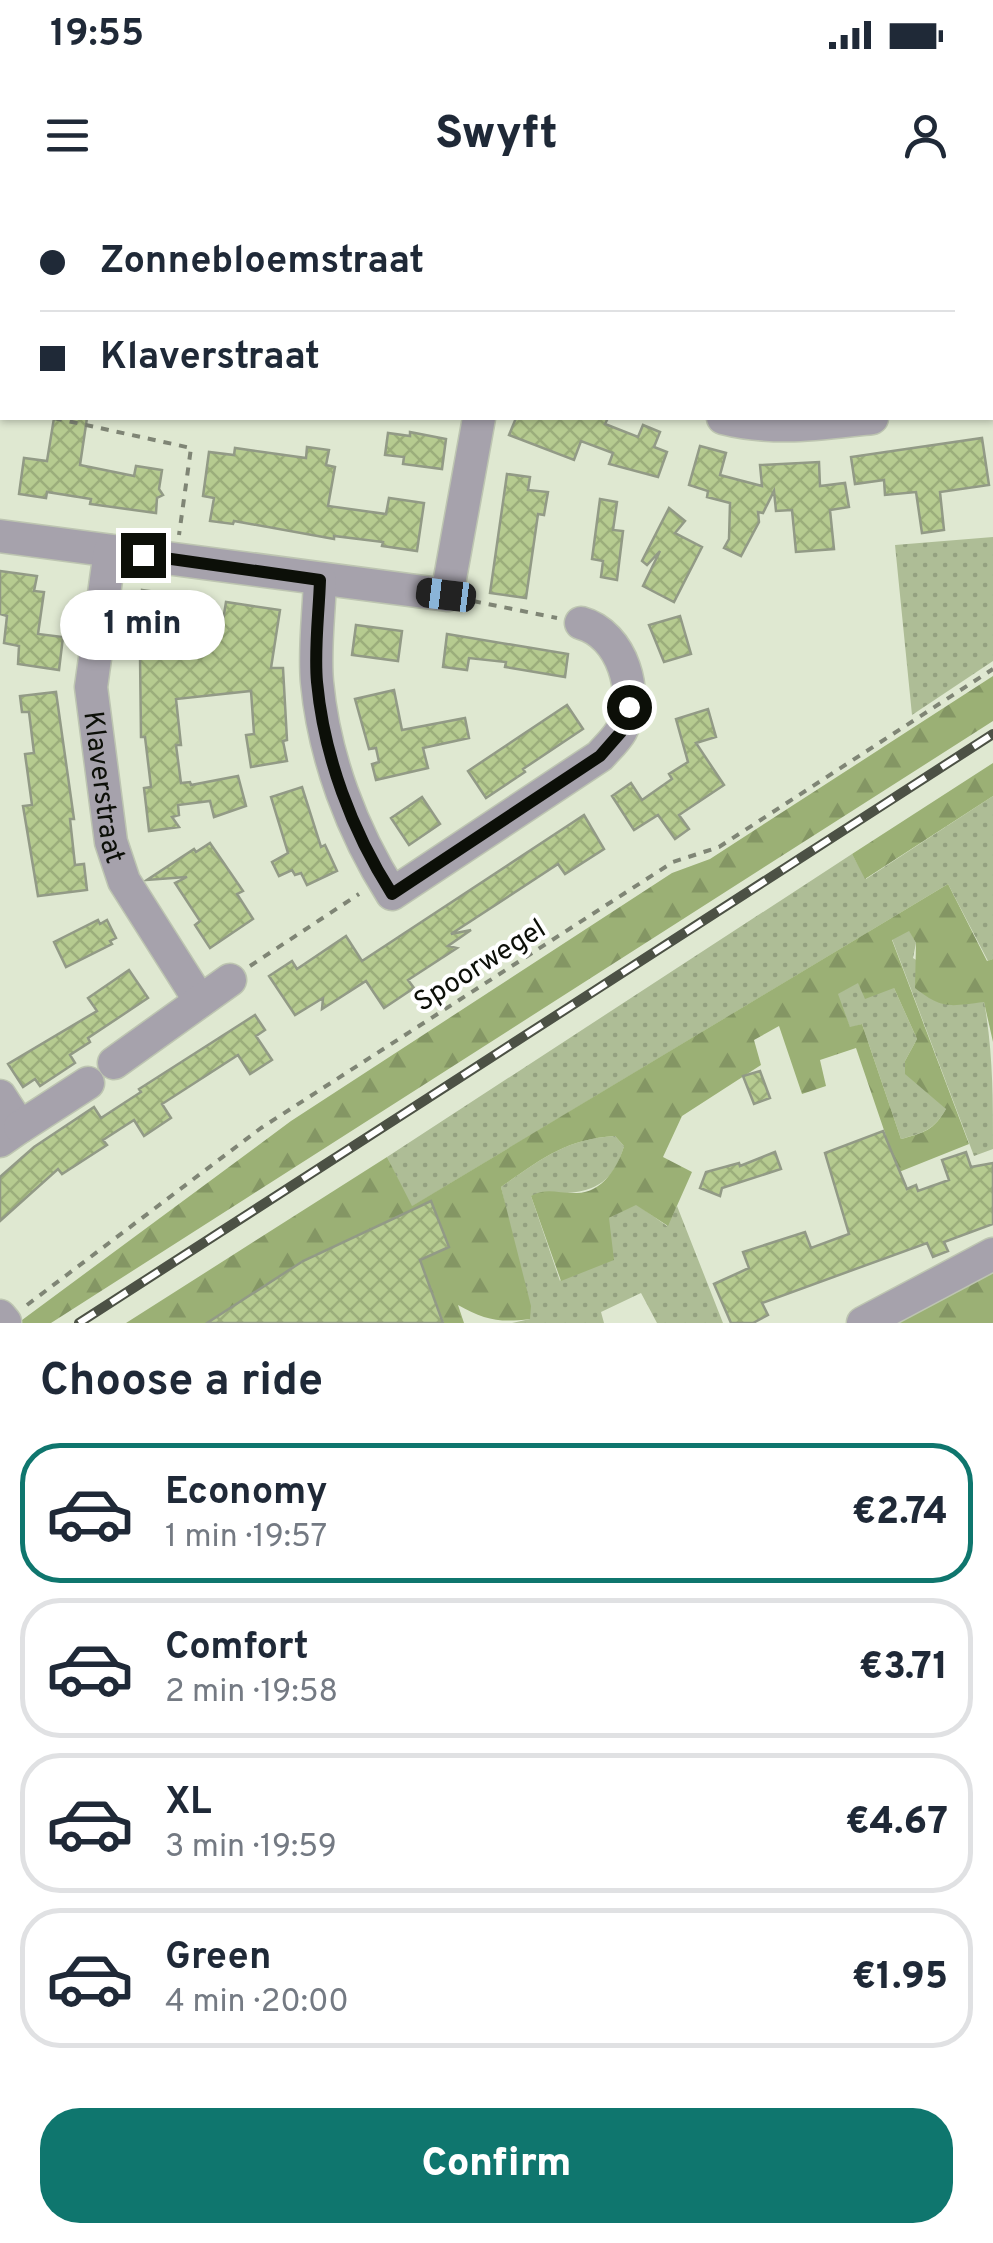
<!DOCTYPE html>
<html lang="en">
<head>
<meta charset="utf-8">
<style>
  body { margin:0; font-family:Overpass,sans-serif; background:#f2f2f3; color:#1f2937; height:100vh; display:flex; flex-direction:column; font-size:38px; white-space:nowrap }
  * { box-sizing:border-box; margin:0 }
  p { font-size:32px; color:#747a83 }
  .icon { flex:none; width:55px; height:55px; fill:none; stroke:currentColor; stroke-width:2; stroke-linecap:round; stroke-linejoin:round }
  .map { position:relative; height:1123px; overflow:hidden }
  .details { display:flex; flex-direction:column; background:#fff; flex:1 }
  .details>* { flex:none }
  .guide { position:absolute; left:0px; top:0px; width:995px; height:220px; box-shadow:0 2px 8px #0004; display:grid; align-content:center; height:220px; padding:0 40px; background:#fff }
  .end { position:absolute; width:45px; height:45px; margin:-22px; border:12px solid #0c0f08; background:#fff; box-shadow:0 0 0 5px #fff }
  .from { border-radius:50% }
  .bubble { position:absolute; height:70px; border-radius:35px; background:#fff; box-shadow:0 2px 8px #0004; font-size:32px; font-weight:800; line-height:70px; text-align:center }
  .car { position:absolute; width:30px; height:60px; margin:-30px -15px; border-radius:12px; box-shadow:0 0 8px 2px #0007; background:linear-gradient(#222 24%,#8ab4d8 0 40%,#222 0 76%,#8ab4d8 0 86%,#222 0) }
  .guide b { display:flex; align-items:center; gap:35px; height:95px; font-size:38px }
  .guide b+b { border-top:2px solid #e0e1e3 }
  .guide i { width:25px; height:25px; background:#1f2937 }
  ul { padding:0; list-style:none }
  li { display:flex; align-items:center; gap:30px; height:140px; margin:0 20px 15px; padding:0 20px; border:5px solid #e0e1e3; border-radius:40px }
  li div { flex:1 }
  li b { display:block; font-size:38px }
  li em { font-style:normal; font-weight:800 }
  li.selected { border-color:#0f766e }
  li>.icon { width:90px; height:90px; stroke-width:1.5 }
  h2 { padding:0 40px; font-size:45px; line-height:120px }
  .cta { display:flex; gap:20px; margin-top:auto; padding:20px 40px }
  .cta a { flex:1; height:115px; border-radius:40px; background:#0f766e; color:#fff; font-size:40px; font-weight:800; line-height:115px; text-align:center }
  .status { display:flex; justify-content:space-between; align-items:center; height:70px; padding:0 50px; background:#fff; direction:ltr }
  .status svg { height:28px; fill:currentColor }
  header { display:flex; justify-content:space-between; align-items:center; height:130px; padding:0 40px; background:#fff; font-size:45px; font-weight:800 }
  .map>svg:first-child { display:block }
</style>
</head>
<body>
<div class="status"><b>19:55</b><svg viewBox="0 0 49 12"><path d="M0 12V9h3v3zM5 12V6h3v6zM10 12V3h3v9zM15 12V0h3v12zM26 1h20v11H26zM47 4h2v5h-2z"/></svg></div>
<header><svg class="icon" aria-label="menu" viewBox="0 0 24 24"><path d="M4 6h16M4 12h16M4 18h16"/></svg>Swyft<svg class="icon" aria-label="person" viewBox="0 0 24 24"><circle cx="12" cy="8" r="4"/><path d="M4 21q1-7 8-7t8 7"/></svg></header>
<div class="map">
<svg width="993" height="1123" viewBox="0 0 993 1123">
  <defs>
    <pattern id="grass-dots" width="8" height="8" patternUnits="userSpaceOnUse" patternTransform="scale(2.5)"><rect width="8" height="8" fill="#aebd96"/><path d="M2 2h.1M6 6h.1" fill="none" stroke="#94a180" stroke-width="1.8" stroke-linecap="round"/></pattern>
    <pattern id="forest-firs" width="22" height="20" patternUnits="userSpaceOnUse" patternTransform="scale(2.5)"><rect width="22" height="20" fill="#9bb075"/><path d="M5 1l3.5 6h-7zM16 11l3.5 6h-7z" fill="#849664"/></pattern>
    <pattern id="building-cross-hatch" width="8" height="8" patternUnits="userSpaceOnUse" patternTransform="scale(2.5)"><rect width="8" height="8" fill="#b6cb90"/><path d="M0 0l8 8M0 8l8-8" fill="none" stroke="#9bad7b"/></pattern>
  </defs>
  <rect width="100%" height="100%" fill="#dfe8d1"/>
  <!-- grass -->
  <path fill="url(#grass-dots)" d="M 993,337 L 993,461 L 912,515 L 895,345 Z
    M 993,596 L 993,759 L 988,761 L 948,684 L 411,1007 L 387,957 L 852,654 L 866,679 Z
    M 909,730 L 916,743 L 913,758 L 984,801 C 993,852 993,897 993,949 L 974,956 L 892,739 Z
    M 858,782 L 894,788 L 917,839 L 905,861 L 946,909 C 934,930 923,933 901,939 L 862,824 L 850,828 L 837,794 Z
    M 615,936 L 624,946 C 609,999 576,991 531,996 L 560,1081 L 609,1018 L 636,1004 L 667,1026 L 677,1006 L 723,1123 L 657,1123 L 641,1093 L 601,1112 L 604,1123 L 512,1123 L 530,1119 L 501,987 C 540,960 565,939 615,936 Z"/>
  <!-- forest -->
  <path fill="url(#forest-firs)" fill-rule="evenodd" d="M 993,476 L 993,521 L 51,1123 L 18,1123 L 291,921 L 672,673 L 710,659 Z
    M 993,563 L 993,596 L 865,679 L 852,654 Z
    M 948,684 L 987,761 L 993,759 L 993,842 L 984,802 C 950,806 943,810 915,788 L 916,743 L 909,731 L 892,740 L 969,944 L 884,978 L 877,949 L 886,936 L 856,848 L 820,860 L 826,886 L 802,894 L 779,826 L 754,840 L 761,865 L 682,916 L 663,957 L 692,972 L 668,1026 L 636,1005 L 609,1018 L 614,1060 L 561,1081 L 531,996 C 547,987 559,994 577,993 C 602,993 618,967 624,946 L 615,936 C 565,939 540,960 501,987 L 531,1106 L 530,1119 C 500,1123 484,1120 458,1105 L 464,1123 L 444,1123 L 401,1017 L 214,1123 L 126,1123 L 387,957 L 412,1006 ZM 858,783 L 865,799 L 894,788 L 917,839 L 905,861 L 905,874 L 946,909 C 934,930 924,933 901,939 L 862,824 L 850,827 L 838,794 Z
    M 993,1067 L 993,1123 L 889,1123 Z"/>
  <!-- building -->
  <path fill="url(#building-cross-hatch)" stroke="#929a86" stroke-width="2.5" d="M 54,218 L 87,218 L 80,265 L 134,276 L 136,266 L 162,270 L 159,289 L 163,295 L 157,298 L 156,313 L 90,304 L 91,299 L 47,292 L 46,298 L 19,294 L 24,258 L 47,261 Z
    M 516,218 L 608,218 L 605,224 L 638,237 L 643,225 L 660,232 L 654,247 L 667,252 L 658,277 L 609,264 L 613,253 L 581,241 L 574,260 L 509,235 Z
    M 410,232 L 446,239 L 442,269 L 403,264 L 404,257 L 385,255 L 388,233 L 410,236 Z
    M 982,238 L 989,285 L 940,292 L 944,330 L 922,333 L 916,292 L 885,295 L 884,280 L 855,284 L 851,257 Z
    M 700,246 L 726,253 L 720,275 L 762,286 L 760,265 L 819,262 L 820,286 L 845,283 L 849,307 L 830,310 L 834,349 L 796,352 L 792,310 L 776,311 L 774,291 L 763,313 L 758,312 L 759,322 L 741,356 L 724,348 L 729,339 L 730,303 L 707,297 L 708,291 L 689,285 Z
    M 307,247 L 329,250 L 326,265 L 335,267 L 328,306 L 386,314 L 389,298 L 424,303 L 417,351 L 382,346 L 383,342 L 334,336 L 334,339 L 234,321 L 233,324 L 210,321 L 214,298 L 203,296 L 209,252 L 234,255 L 235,248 L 306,258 Z
    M 507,274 L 530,277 L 528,290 L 548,292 L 544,315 L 538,314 L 526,398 L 490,393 Z
    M 600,299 L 617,302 L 613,330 L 623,331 L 617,380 L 601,377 L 603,361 L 592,359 Z
    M 669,308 L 685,321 L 675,333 L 702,347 L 674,402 L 643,386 L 660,351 L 647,365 L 642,361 Z
    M 0,371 L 37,376 L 34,391 L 44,392 L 38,434 L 63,437 L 59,470 L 18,464 L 19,446 L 4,443 L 7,416 L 0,414 Z
    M 142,390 L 192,397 L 186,434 L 220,439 L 226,402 L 280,410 L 271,468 L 283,468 L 287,540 L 283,541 L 287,561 L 251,567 L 246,535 L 254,534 L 251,491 L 176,499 L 181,545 L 176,545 L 181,583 L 190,582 L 191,585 L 238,576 L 246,606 L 214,617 L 210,601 L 178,605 L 179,615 L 172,617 L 179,627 L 149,631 L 144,588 L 151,587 L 145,537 L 141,537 L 140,455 L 164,455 L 168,422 L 139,416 Z
    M 680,416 L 691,454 L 664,462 L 649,425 Z
    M 356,425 L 402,431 L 398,461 L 352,455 Z
    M 447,434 L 568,454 L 565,477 L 505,467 L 506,462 L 469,458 L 467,470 L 443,467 Z
    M 394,490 L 402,530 L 465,518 L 469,538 L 423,548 L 428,568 L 376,580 L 372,564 L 379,562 L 376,548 L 369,549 L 355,499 Z
    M 56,492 L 74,619 L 70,619 L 75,665 L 84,664 L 87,690 L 38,696 L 23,606 L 32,605 L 25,554 L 34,553 L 29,512 L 22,512 L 20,496 Z
    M 567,505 L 583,529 L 523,569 L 525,572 L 486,598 L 468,571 Z
    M 708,509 L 716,537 L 696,543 L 724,585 L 679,615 L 689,629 L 675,639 L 658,615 L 634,630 L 612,596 L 631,583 L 642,600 L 672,579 L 669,574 L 688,562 L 676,519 Z
    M 302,587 L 321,647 L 325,645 L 337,671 L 307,685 L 301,673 L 295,675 L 292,670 L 279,676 L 272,662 L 288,653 L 271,597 Z
    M 422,597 L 440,624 L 409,645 L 391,618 Z
    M 584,615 L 604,649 L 565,674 L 558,664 L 451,734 L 471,730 L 448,746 L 457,748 L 408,780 L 414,788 L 384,808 L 366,781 L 322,809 L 323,798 L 295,815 L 269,776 L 292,761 L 297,769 L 346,736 L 362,761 Z
    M 210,643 L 243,691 L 237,694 L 253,719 L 210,748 L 195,725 L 200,721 L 175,683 L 187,677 L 147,680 L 194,649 L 196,652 Z
    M 98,720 L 100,724 L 107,720 L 116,738 L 110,741 L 112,744 L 66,767 L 54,742 Z
    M 129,770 L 148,798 L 88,838 L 90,842 L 70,855 L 75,863 L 40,886 L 35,879 L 23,887 L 8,864 L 97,811 L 88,798 Z
    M 255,815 L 265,830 L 256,836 L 272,860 L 250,874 L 238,855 L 162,904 L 171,918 L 144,936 L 134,920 L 103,940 L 107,945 L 62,974 L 58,969 L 0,1021 L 0,977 L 34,947 L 94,907 L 101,918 L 141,892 L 139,889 Z
    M 760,871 L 770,898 L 754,904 L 743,876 Z
    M 883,931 L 907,989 L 916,985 L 918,991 L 949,980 L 942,960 L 966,952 L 971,967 L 993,963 L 993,1024 L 944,1042 L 948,1051 L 933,1057 L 927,1043 L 762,1103 L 768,1115 L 753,1123 L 731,1123 L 714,1084 L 749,1068 L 743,1052 L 805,1032 L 811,1048 L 849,1034 L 825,953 Z
    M 775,952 L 781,969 L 722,988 L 720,996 L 700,988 L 706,972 L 739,963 L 740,966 Z
    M 431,1001 L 449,1047 L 420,1060 L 443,1123 L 207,1123 L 303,1061 Z"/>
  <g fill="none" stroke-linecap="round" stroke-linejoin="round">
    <!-- minor casing -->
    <g stroke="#bdc5b1" stroke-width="35">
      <g id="minor">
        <path d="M 481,0 L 482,2"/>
        <path d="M 943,0 L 943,2"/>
        <path d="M 77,2 L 81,0"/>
        <path d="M 0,31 L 2,30"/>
        <path d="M 992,201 L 993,201"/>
        <path d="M 723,218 C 773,231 822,224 872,218"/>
        <path d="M 0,336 L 447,395 L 479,218"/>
        <path id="s1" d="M 110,351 L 91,487 L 111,642 L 124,681 L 200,801"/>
        <path d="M 320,380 C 319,413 314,449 317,482 C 324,557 352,631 392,694 L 600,556 C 607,548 616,540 621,531 C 641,494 622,434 581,423"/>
        <path d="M 114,863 L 230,780"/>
        <path d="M 0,896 L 20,927 L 0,941"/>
        <path d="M 20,927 L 88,883"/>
        <path d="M 0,1116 L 5,1122"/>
        <path d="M 863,1123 L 993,1054"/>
      </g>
    </g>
    <!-- path -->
    <path stroke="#7f8575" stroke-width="4" stroke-dasharray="8 8" stroke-linecap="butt" d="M 718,0 L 718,2
      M 54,218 L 191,248 L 179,335
      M 473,401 L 557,418
      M 250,766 L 359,694
      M 27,1105 L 261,928 L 673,662 L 719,647 L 993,469"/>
    <!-- minor -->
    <use href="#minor" stroke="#a6a2ac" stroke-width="32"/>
    <!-- rail casing -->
    <g stroke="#4c5145" stroke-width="10">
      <path id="rail" d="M 79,1123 L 993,534"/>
    </g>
    <!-- rail -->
    <use href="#rail" stroke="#fff" stroke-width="6" stroke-dasharray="19" stroke-linecap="butt"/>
  </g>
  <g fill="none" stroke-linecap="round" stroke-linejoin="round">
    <!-- route -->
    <path stroke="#0c0f08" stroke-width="12" d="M 143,355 L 320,380 C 319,413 314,449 317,482 C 324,557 352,631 392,694 L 600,556 L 621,532 L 629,507"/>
  </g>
  <g text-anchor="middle" stroke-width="8" stroke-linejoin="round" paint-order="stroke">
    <!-- street labels -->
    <g font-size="28" fill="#0c0f08" stroke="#fff">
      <text dy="10" stroke="none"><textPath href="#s1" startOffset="238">Klaverstraat</textPath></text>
      <text transform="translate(479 764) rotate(-32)" y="10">Spoorwegel</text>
    </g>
  </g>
</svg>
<i class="end from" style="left:629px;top:507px"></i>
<i class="end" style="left:143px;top:355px"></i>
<div class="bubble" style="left:60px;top:390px;width:165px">1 min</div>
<i class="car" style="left:446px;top:395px;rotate:277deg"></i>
<div class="guide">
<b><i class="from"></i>Zonnebloemstraat</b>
<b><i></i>Klaverstraat</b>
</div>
</div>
<section class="details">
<h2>Choose a ride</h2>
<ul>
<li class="selected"><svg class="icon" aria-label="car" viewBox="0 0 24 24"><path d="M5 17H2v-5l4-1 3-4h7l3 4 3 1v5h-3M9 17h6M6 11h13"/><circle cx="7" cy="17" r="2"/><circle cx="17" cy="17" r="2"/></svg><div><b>Economy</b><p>1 min · 19:57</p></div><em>€2.74</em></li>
<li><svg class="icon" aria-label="car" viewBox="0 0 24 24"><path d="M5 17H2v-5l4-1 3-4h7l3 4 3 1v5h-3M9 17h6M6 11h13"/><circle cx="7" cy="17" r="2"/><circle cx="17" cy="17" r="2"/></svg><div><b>Comfort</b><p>2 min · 19:58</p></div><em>€3.71</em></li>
<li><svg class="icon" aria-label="car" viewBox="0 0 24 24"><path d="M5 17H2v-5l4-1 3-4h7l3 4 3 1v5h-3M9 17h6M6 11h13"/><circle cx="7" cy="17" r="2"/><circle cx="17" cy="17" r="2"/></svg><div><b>XL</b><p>3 min · 19:59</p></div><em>€4.67</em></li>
<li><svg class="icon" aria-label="car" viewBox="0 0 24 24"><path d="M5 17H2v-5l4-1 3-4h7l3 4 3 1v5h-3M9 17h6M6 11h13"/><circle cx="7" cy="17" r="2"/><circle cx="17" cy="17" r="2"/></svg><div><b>Green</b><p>4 min · 20:00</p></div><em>€1.95</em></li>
</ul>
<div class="cta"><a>Confirm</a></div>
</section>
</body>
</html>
